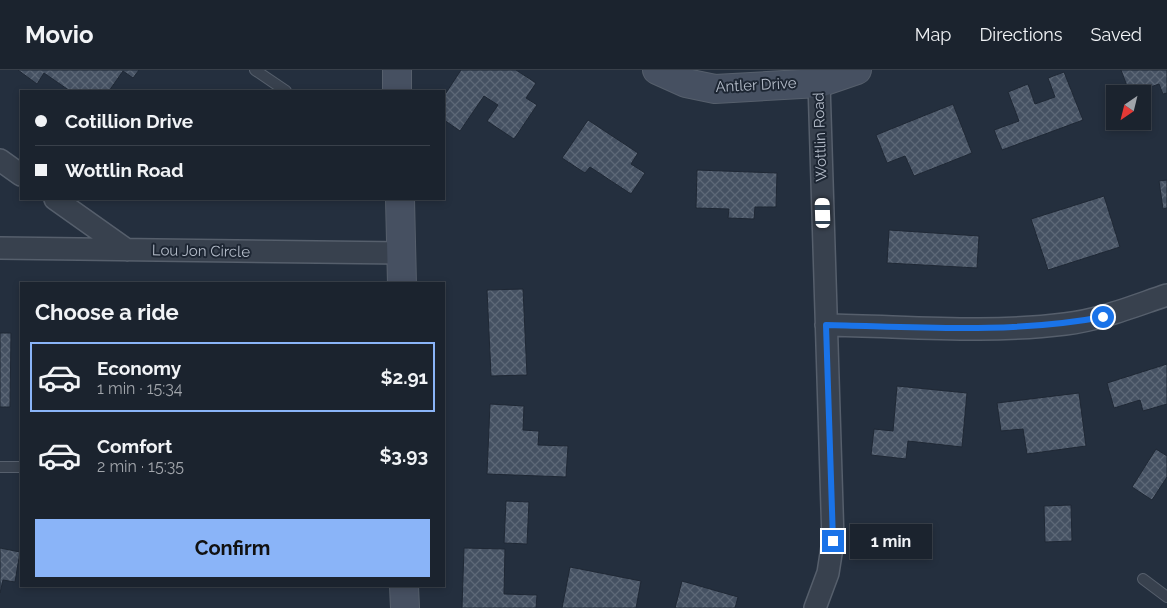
<!DOCTYPE html>
<html lang="en">
<head>
<meta charset="utf-8">
<style>
  body { margin:0; font-family:Raleway,sans-serif; background:#242b36; color:#f1f3f6; height:100vh; display:flex; flex-direction:column; font-size:19px; white-space:nowrap }
  * { box-sizing:border-box; margin:0 }
  p { font-size:16px; color:#a0a4aa }
  .icon { flex:none; width:28px; height:28px; fill:none; stroke:currentColor; stroke-width:2; stroke-linecap:round; stroke-linejoin:round }
  .map { position:relative; flex:1; overflow:hidden }
  .sheet { position:absolute; left:20px; top:212px; width:425px; height:305px; display:flex; flex-direction:column; background:#1b232e; border-radius:0px; box-shadow:0 2px 8px #0003,0 0 0 1px #39404a }
  .sheet>* { flex:none }
  .hud { position:absolute; left:20px; top:20px; width:425px; height:110px; border-radius:0px; box-shadow:0 2px 8px #0003,0 0 0 1px #39404a; display:grid; align-content:center; height:110px; padding:0 15px; background:#1b232e }
  .needle { width:32px; rotate:215deg }
  .buttons { position:absolute; left:1106px; top:15px; display:grid; gap:10px }
  .buttons a { display:grid; place-items:center; width:45px; height:45px; border-radius:0px; background:#1b232e; box-shadow:0 2px 8px #0003,0 0 0 1px #39404a; font-size:25px }
  .end { position:absolute; width:22px; height:22px; margin:-11px; border:6px solid #1a73e8; background:#fff; box-shadow:0 0 0 2px #fff }
  .from { border-radius:50% }
  .bubble { position:absolute; height:35px; border-radius:0px; background:#1b232e; box-shadow:0 2px 8px #0003,0 0 0 1px #39404a; font-size:16px; font-weight:700; line-height:35px; text-align:center }
  .car { position:absolute; width:15px; height:30px; margin:-15px -8px; border-radius:6px; box-shadow:0 0 4px 1px #0007; background:linear-gradient(#fff 24%,#345 0 40%,#fff 0 76%,#345 0 86%,#fff 0) }
  .hud b { display:flex; align-items:center; gap:18px; height:48px; font-size:19px }
  .hud b+b { border-top:1px solid #39404a }
  .hud i { width:12px; height:12px; background:#f1f3f6 }
  ul { padding:0; list-style:none }
  li { display:flex; align-items:center; gap:15px; height:70px; margin:0 10px 8px; padding:0 5px; border:2px solid transparent; border-radius:0px }
  li div { flex:1 }
  li b { display:block; font-size:19px }
  li em { font-style:normal; font-weight:700 }
  li.selected { border-color:#8ab4f8 }
  li>.icon { width:45px; height:45px; stroke-width:1.5 }
  h2 { padding:0 15px; font-size:22px; line-height:60px }
  .button { display:flex; gap:10px; margin-top:auto; padding:10px 15px }
  .button a { flex:1; height:58px; border-radius:0px; background:#8ab4f8; color:#111; font-size:20px; font-weight:700; line-height:58px; text-align:center }
  header { display:flex; align-items:center; gap:30px; box-sizing:border-box; height:70px; padding:0 25px; background:#1b232e; border-bottom:1px solid #39404a }
  header strong { font-size:24px }
  nav { display:flex; gap:28px; margin-inline-start:auto; font-size:18px }
  .map>svg:first-child { display:block }
</style>
</head>
<body>
<header>
<strong>Movio</strong>
<nav><a>Map</a><a>Directions</a><a>Saved</a></nav>
</header>
<div class="map">
<svg width="1167" height="538" viewBox="0 0 1167 538">
  <defs>
    <pattern id="building-cross-hatch" width="8" height="8" patternUnits="userSpaceOnUse" patternTransform="scale(1.25)"><rect width="8" height="8" fill="#455162"/><path d="M0 0l8 8M0 8l8-8" fill="none" stroke="#5d6877"/></pattern>
  </defs>
  <rect width="100%" height="100%" fill="#242f3e"/>
  <!-- building -->
  <path fill="url(#building-cross-hatch)" stroke="#1f2835" d="M 18,0 L 139,0 L 133,8 L 123,1 L 109,21 L 70,21 L 44,3 L 37,14 Z
    M 461,0 L 516,0 L 536,13 L 526,28 L 537,35 L 514,69 L 487,51 L 498,35 L 484,26 L 460,61 L 444,50 L 444,26 Z
    M 1121,0 L 1167,0 L 1167,23 L 1163,24 L 1159,14 L 1130,24 Z
    M 1064,2 L 1083,50 L 1002,80 L 994,60 L 1019,51 L 1008,22 L 1028,14 L 1035,34 L 1055,27 L 1048,8 Z
    M 953,34 L 972,83 L 914,106 L 905,86 L 887,93 L 876,65 Z
    M 588,50 L 638,83 L 631,94 L 645,103 L 631,124 L 590,97 L 585,103 L 562,88 Z
    M 697,100 L 777,103 L 776,137 L 755,137 L 754,149 L 728,148 L 729,139 L 696,138 Z
    M 1167,110 L 1167,138 L 1163,139 L 1159,111 Z
    M 1104,126 L 1120,177 L 1048,200 L 1031,149 Z
    M 889,160 L 979,166 L 977,198 L 887,193 Z
    M 523,219 L 527,305 L 491,306 L 487,220 Z
    M 0,263 L 11,263 L 10,337 L 0,337 Z
    M 1167,294 L 1167,334 L 1143,341 L 1140,330 L 1114,338 L 1107,313 Z
    M 897,316 L 967,323 L 962,377 L 908,371 L 906,389 L 871,385 L 874,359 L 893,361 Z
    M 1079,323 L 1086,376 L 1027,384 L 1023,359 L 1001,361 L 997,333 Z
    M 490,334 L 524,336 L 523,360 L 539,361 L 538,375 L 568,376 L 566,407 L 487,404 Z
    M 1156,379 L 1167,386 L 1167,407 L 1152,430 L 1132,417 Z
    M 506,431 L 529,432 L 527,474 L 504,473 Z
    M 1071,435 L 1072,471 L 1045,472 L 1044,436 Z
    M 0,478 L 20,482 L 15,512 L 3,510 L 0,523 Z
    M 464,478 L 505,479 L 504,524 L 537,525 L 536,538 L 462,538 Z
    M 570,497 L 641,511 L 636,538 L 562,538 Z
    M 682,511 L 738,527 L 735,538 L 675,538 Z"/>
  <g fill="none" stroke-linecap="round" stroke-linejoin="round">
    <!-- lane casing -->
    <g stroke="#565f6c" stroke-width="12">
      <path id="lane" d="M 255,0 L 286,21
        M 0,397 L 21,397
        M 1143,509 L 1167,527"/>
    </g>
    <!-- street casing -->
    <g stroke="#565f6c" stroke-width="24">
      <path id="street" d="M 0,90 L 21,105
        M 55,129 L 127,180
        M 0,178 L 402,183
        M 826,255 C 905,256 986,264 1065,254 C 1100,250 1134,236 1167,225
        M 815,538 L 828,503 L 833,471 L 819,13"/>
    </g>
    <!-- secondary casing -->
    <g stroke="#565f6c" stroke-width="30">
      <path id="secondary" d="M 397,0 L 397,21
        M 657,0 L 686,13 L 715,19 L 819,13 L 857,0
        M 400,129 L 402,214
        M 404,516 L 405,538"/>
    </g>
    <!-- lane -->
    <use href="#lane" stroke="#38414e" stroke-width="10"/>
    <!-- street -->
    <use href="#street" stroke="#38414e" stroke-width="21"/>
    <!-- secondary -->
    <use href="#secondary" stroke="#465061" stroke-width="28"/>
  </g>
  <g fill="none" stroke-linecap="round" stroke-linejoin="round">
    <!-- route -->
    <path stroke="#1a73e8" stroke-width="6" d="M 833,471 L 826,255 C 918,257 1012,264 1103,247"/>
  </g>
  <g text-anchor="middle" stroke-width="4" stroke-linejoin="round" paint-order="stroke">
    <!-- street labels -->
    <g font-size="15" fill="#b4bcc9" stroke="#1d2633">
      <text transform="translate(756 15) rotate(-3)" y="5">Antler Drive</text>
      <text transform="translate(820 67) rotate(-92)" y="5">Wottlin Road</text>
      <text transform="translate(201 181) rotate(1)" y="5">Lou Jon Circle</text>
    </g>
  </g>
</svg>
<div class="buttons">
<a><svg class="needle" viewBox="-14 -14 28 28"><path d="M0-13l5 13h-10z" fill="#e53935"/><path d="M0 13l5-13h-10z" fill="#a0a4aa"/></svg></a>
</div>
<i class="end from" style="left:1103px;top:247px"></i>
<i class="end" style="left:833px;top:471px"></i>
<div class="bubble" style="left:850px;top:454px;width:82px">1 min</div>
<i class="car" style="left:823px;top:143px;rotate:358deg"></i>
<div class="hud">
<b><i class="from"></i>Cotillion Drive</b>
<b><i></i>Wottlin Road</b>
</div>
<section class="sheet">
<h2>Choose a ride</h2>
<ul>
<li class="selected"><svg class="icon" aria-label="car" viewBox="0 0 24 24"><path d="M5 17H2v-5l4-1 3-4h7l3 4 3 1v5h-3M9 17h6M6 11h13"/><circle cx="7" cy="17" r="2"/><circle cx="17" cy="17" r="2"/></svg><div><b>Economy</b><p>1 min · 15:34</p></div><em>$2.91</em></li>
<li><svg class="icon" aria-label="car" viewBox="0 0 24 24"><path d="M5 17H2v-5l4-1 3-4h7l3 4 3 1v5h-3M9 17h6M6 11h13"/><circle cx="7" cy="17" r="2"/><circle cx="17" cy="17" r="2"/></svg><div><b>Comfort</b><p>2 min · 15:35</p></div><em>$3.93</em></li>
</ul>
<div class="button"><a>Confirm</a></div>
</section>
</div>
</body>
</html>
